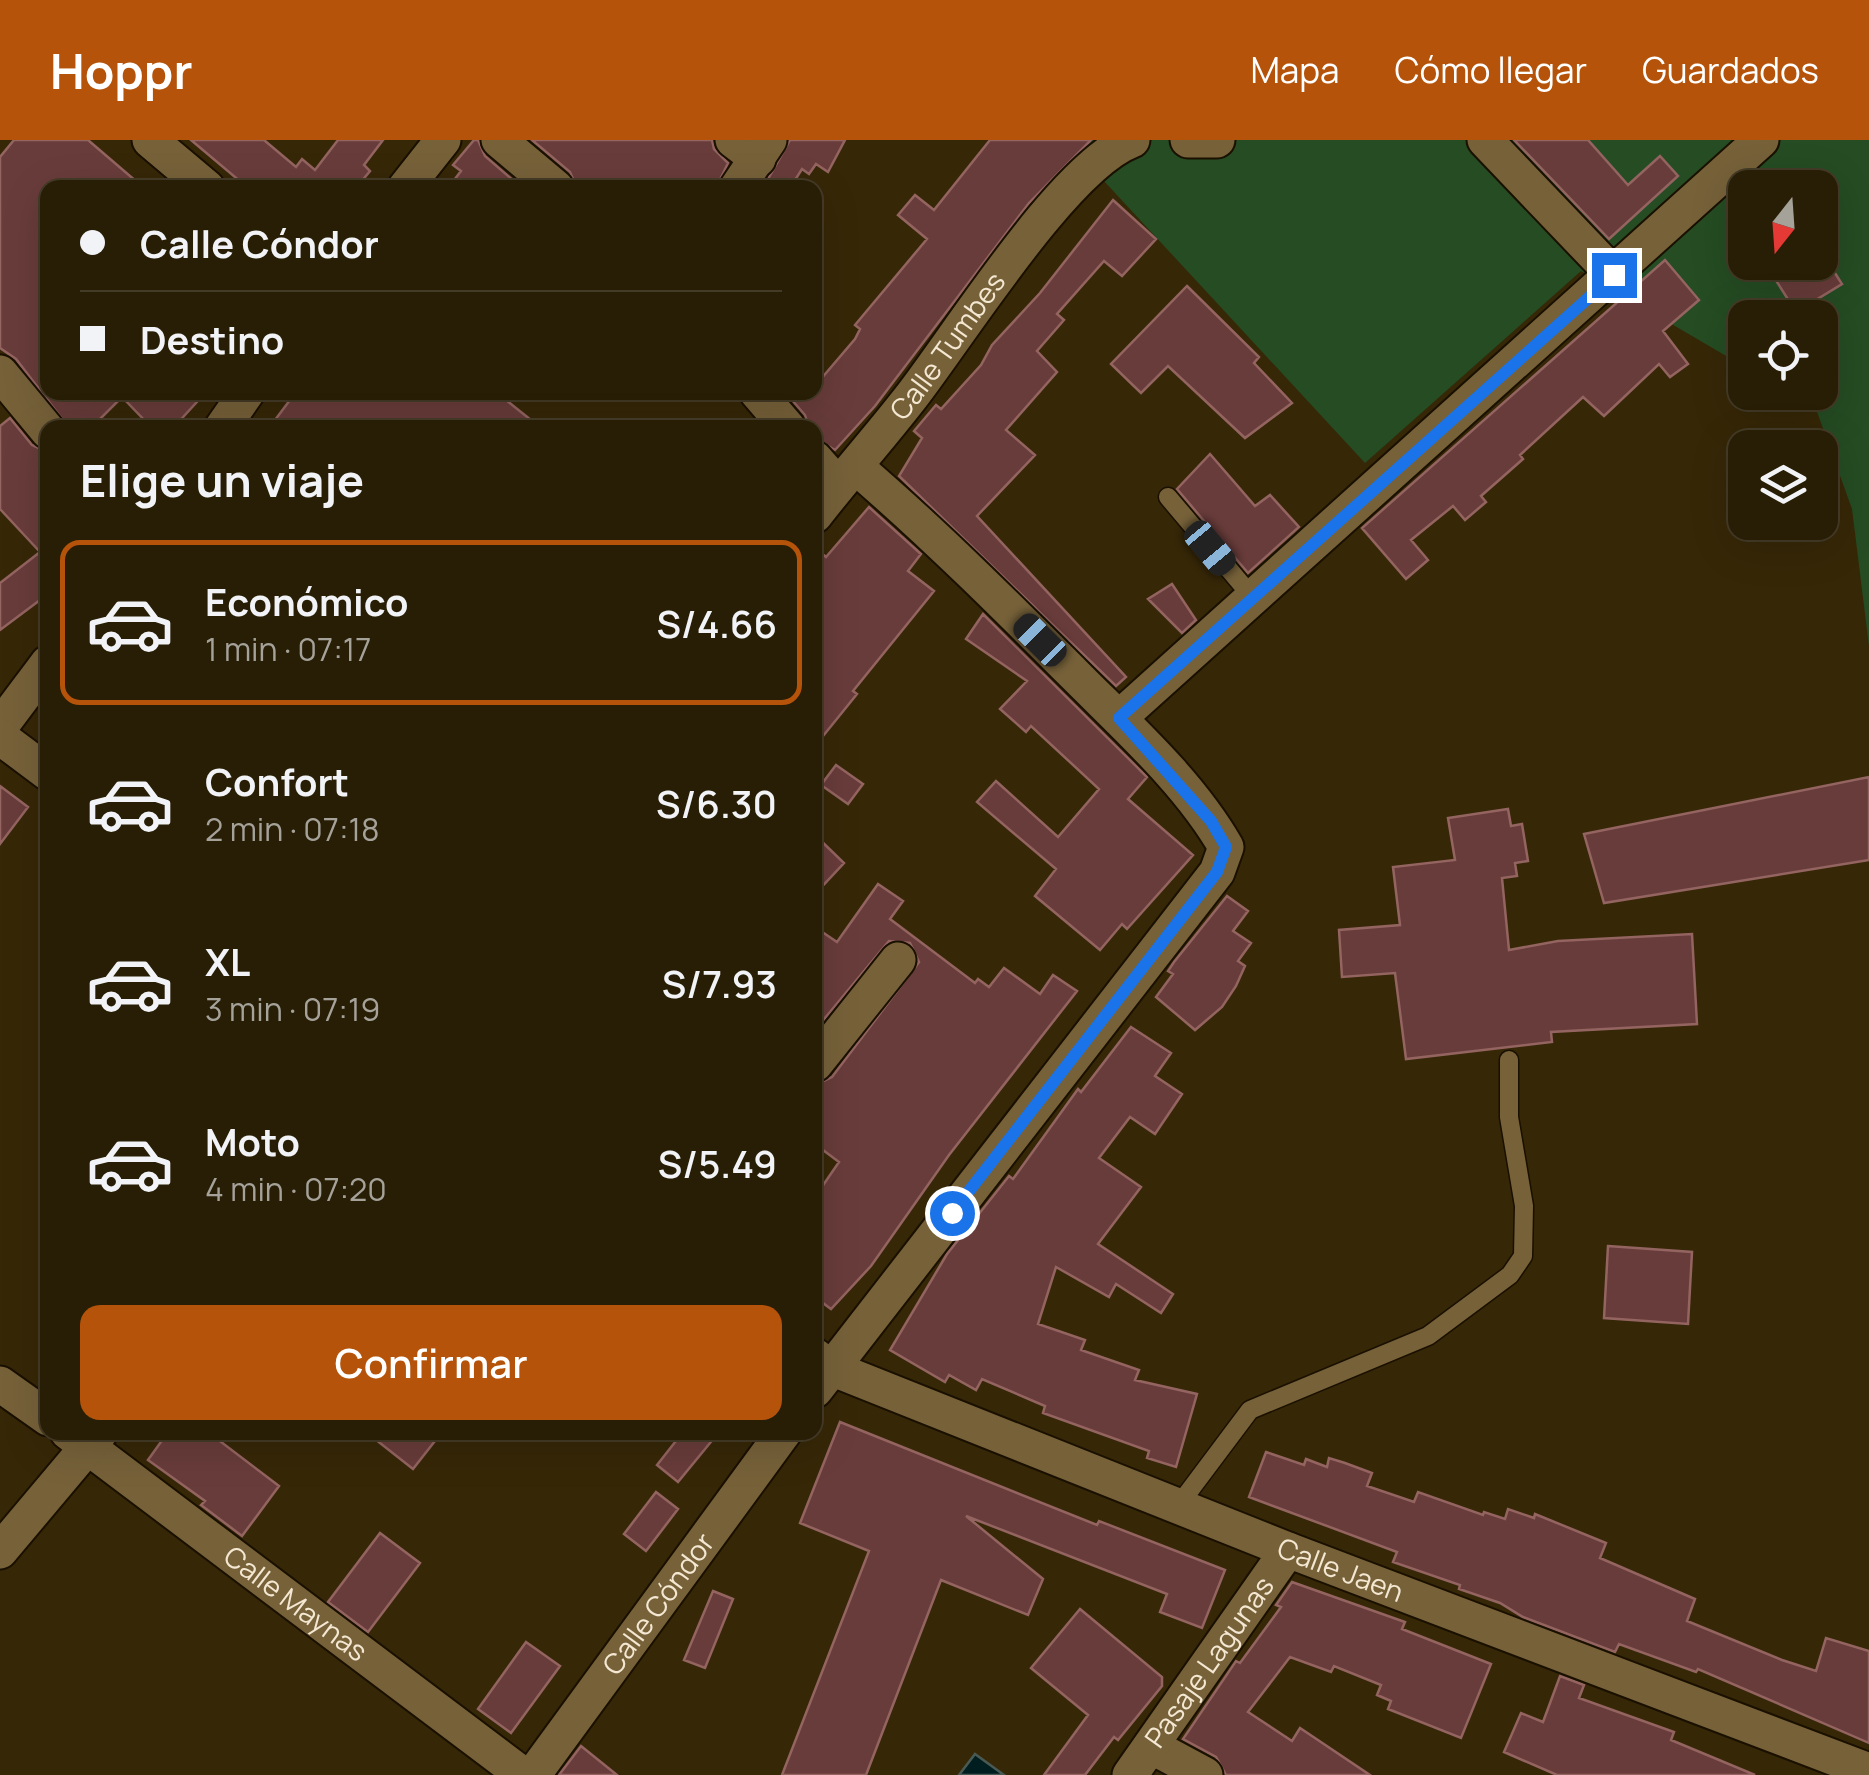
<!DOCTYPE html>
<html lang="es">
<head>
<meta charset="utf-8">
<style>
  body { margin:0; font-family:Manrope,sans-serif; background:#30260f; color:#f1f3f6; height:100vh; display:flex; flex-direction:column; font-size:38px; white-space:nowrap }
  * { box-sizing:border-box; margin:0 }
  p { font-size:32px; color:#a5a29a }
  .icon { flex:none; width:55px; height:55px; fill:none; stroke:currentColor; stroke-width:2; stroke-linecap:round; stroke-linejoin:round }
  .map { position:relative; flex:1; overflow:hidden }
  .side { position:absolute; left:40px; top:280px; width:782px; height:1020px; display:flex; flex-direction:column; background:#281d05; border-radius:20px; box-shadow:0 10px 40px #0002,0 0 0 2px #443b27 }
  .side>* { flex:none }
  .guide { position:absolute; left:40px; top:40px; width:782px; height:220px; border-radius:20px; box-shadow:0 10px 40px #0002,0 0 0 2px #443b27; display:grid; align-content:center; height:220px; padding:0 40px; background:#281d05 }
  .needle { width:65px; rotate:197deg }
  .tools { position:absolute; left:1728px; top:30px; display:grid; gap:20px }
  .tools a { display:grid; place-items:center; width:110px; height:110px; border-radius:20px; background:#281d05; box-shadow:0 10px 40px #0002,0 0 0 2px #443b27; font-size:50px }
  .end { position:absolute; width:45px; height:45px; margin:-22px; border:12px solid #1a73e8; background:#fff; box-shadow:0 0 0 5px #fff }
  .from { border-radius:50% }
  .car { position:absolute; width:30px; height:60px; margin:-30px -15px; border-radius:12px; box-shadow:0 0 8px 2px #0007; background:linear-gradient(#222 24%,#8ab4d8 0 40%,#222 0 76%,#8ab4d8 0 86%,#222 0) }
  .guide b { display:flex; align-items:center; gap:35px; height:95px; font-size:38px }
  .guide b+b { border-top:2px solid #443b27 }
  .guide i { width:25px; height:25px; background:#f1f3f6 }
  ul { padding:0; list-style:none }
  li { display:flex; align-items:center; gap:30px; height:165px; margin:0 20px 15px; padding:0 20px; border:5px solid transparent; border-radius:20px }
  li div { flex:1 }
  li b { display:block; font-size:38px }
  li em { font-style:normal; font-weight:600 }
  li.selected { border-color:#b45309 }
  li>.icon { width:90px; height:90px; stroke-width:1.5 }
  h2 { padding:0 40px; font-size:45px; line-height:120px }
  .primary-button { display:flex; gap:20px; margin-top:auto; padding:20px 40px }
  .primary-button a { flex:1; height:115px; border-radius:20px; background:#b45309; color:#fff; font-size:40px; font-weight:600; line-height:115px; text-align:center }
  header { display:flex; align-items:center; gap:60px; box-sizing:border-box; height:140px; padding:0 50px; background:#b45309; color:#fff }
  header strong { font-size:48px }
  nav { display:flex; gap:55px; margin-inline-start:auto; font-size:35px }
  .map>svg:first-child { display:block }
</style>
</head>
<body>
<header>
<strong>Hoppr</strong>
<nav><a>Mapa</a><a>Cómo llegar</a><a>Guardados</a></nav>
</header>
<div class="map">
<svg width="1869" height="1635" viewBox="0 0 1869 1635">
  <rect width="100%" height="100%" fill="#362707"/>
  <!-- green -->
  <path fill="#254c23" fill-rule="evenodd" d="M 1066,0 L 1869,0 L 1869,506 L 1852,369 L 1816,269 L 1788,253 L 1820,252 L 1820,178 L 1745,178 L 1745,227 L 1581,131 L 1365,323 ZM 1745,48 L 1820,48 L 1820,122 L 1745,122 Z"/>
  <!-- water -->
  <path fill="#001d1f" stroke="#495a55" stroke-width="2.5" d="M 975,1614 L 1004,1635 L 959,1635 Z"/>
  <!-- building -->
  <path fill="#683c3a" stroke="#946461" stroke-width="2.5" d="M 14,0 L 88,0 L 144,48 L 48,48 L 48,252 L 206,252 L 173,288 L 152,288 L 122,257 L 91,288 L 69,288 L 16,219 L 0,208 L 0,17 Z
    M 191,0 L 264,0 L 296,27 L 302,19 L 315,30 L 338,0 L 383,0 L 364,25 L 370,31 L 356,48 L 248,48 Z
    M 474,0 L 478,0 L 485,16 L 522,48 L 448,48 L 461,31 L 453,25 Z
    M 532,0 L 712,0 L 714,9 L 728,23 L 716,48 L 577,48 L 570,32 Z
    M 790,0 L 845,0 L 828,32 L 816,24 L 809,34 L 802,29 L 790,48 L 763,48 Z
    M 990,0 L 1091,0 L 1029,63 L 875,266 L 835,310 L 815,298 L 815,288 L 809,288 L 805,275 L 785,252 L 815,252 L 815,246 L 855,199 L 860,189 L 855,185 L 927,99 L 898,75 L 915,55 L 934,70 Z
    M 1514,0 L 1588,0 L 1628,45 L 1660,16 L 1678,36 L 1609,99 Z
    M 1113,60 L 1156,99 L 1122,136 L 1104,121 L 1057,174 L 1064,180 L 1037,211 L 1057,232 L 1006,290 L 1035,315 L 977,376 L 1126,537 L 1116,546 L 899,336 L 922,298 L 914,291 L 936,265 L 941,269 L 981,225 L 992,205 L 1040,153 Z
    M 1665,120 L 1699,160 L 1663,191 L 1688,224 L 1670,237 L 1659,224 L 1604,276 L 1583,257 L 1520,315 L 1523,319 L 1481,356 L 1486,362 L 1465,380 L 1453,366 L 1411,400 L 1428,420 L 1406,439 L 1362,388 Z
    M 1783,122 L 1828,122 L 1842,144 L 1796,172 L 1770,131 Z
    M 1187,146 L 1259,217 L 1254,223 L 1292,263 L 1245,298 L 1168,226 L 1141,253 L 1111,224 Z
    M 296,252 L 496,252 L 541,288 L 269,288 Z
    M 10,278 L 32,305 L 48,312 L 48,454 L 0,490 L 0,443 L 40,412 L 0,369 L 0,286 Z
    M 1210,314 L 1255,366 L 1270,355 L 1299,387 L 1248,433 L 1177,349 Z
    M 869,367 L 921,414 L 908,431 L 934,451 L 853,551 L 857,554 L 815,606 L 815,408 L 826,417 Z
    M 1172,444 L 1196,480 L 1182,493 L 1148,459 Z
    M 983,474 L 1147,637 L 1128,659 L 1193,715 L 1127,789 L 1122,784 L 1100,810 L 1035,756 L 1056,729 L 977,662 L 996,641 L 1058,697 L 1099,649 L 1031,586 L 1026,592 L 1000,569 L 1027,541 L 966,499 Z
    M 836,625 L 863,644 L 848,664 L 821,645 Z
    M 1869,637 L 1869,720 L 1604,763 L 1584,694 Z
    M 0,646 L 28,667 L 0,704 Z
    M 1508,669 L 1511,686 L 1522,684 L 1528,721 L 1515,723 L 1517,736 L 1502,738 L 1509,810 L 1558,801 L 1692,794 L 1697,884 L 1551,892 L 1552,902 L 1406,919 L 1395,833 L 1342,837 L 1339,790 L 1400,785 L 1393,727 L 1455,720 L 1448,678 Z
    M 815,695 L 844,723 L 815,754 Z
    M 878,744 L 903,761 L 890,779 L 975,843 L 978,839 L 989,847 L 1004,828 L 1040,854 L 1053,835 L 1077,851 L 949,1015 L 871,1126 L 831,1169 L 815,1157 L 815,1057 L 839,1022 L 815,1004 L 815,945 L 832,937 L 919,822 L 910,803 L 889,801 L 815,890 L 815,787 L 837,802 Z
    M 1227,756 L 1248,771 L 1233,791 L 1251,803 L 1238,821 L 1245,826 L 1236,846 L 1222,867 L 1195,890 L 1156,857 L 1173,834 L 1168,831 L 1174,822 Z
    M 1131,887 L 1171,913 L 1155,936 L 1182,954 L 1155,994 L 1130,977 L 1099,1018 L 1141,1047 L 1098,1104 L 1173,1154 L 1161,1173 L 1116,1144 L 1109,1157 L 1056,1127 L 1038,1184 L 1085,1200 L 1081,1210 L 1139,1230 L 1135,1240 L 1197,1254 L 1176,1327 L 1147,1318 L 1149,1311 L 1043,1273 L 1045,1266 L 982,1239 L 976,1250 L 949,1235 L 945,1242 L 890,1210 L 947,1114 L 1009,1036 L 1013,1039 L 1078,949 L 1081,952 Z
    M 1608,1106 L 1692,1112 L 1688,1184 L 1604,1178 Z
    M 840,1282 L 1097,1385 L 1099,1381 L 1225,1430 L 1202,1488 L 1160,1472 L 1167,1454 L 966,1376 L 1043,1439 L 1028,1475 L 941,1440 L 866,1635 L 782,1635 L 869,1411 L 800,1383 Z
    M 168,1292 L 208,1292 L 279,1346 L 242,1396 L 201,1365 L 205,1361 L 148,1320 Z
    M 366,1292 L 442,1292 L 413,1329 Z
    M 683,1292 L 719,1292 L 678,1342 L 657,1325 Z
    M 1266,1312 L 1304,1325 L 1306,1319 L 1327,1327 L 1329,1318 L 1345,1323 L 1372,1333 L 1367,1346 L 1414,1362 L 1418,1352 L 1483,1375 L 1484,1372 L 1505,1379 L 1508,1369 L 1534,1378 L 1535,1374 L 1606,1403 L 1600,1418 L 1695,1459 L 1687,1481 L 1782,1520 L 1816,1531 L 1826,1498 L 1869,1511 L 1869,1603 L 1698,1529 L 1696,1532 L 1619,1504 L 1615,1512 L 1523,1477 L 1500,1463 L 1459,1449 L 1460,1445 L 1393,1422 L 1397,1412 L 1249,1357 Z
    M 656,1352 L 678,1369 L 646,1411 L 624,1394 Z
    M 380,1393 L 420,1423 L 368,1492 L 328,1462 Z
    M 1292,1442 L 1405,1482 L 1402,1489 L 1491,1524 L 1461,1598 L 1388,1569 L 1391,1561 L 1377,1555 L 1381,1545 L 1334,1526 L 1331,1532 L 1290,1517 L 1248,1572 L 1292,1601 L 1300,1588 L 1370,1635 L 1226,1635 L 1216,1617 L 1183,1599 L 1236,1521 L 1240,1523 L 1281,1467 L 1276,1465 Z
    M 713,1451 L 733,1459 L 705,1528 L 684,1520 Z
    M 1080,1469 L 1162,1537 L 1162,1546 L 1118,1600 L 1114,1597 L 1085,1635 L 1044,1635 L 1088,1575 L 1031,1528 Z
    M 526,1502 L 560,1526 L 511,1593 L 478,1569 Z
    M 1560,1536 L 1584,1545 L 1579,1558 L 1674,1592 L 1671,1600 L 1755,1635 L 1557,1635 L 1504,1612 L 1521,1573 L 1543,1582 Z
    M 581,1606 L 617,1635 L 559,1635 Z"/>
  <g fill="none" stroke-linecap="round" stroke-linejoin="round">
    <!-- lane casing -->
    <g stroke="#1a1000" stroke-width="21">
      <path id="lane" d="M 1168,357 L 1254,459
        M 1178,1366 L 1250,1270 L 1428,1196 L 1510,1135 L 1523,1116 L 1524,1066 L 1509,977 L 1509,920"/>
    </g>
    <!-- street casing -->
    <g stroke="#1a1000" stroke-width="39">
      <g id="street">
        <path d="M 150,0 L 207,48"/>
        <path d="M 499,0 L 556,48"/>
        <path d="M 733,0 L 758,19"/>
        <path d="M 1188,0 L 1217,0"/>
        <path d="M 1485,0 L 1614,135"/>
        <path d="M 405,48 L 443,0"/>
        <path d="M 737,48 L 769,0"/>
        <path d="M 0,233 L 48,291"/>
        <path d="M 757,252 L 788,288"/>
        <path d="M 222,288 L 247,252"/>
        <path d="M 815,319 L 838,345"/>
        <path id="s1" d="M 815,375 C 846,335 880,297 911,257 C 960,194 1064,26 1132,0"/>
        <path d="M 1119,578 L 1761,0"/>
        <path d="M 0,587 L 48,523"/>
        <path d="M 0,597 L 48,633"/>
        <path d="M 815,924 L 898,820"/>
        <path id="s2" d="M 815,1216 L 831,1228 L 1288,1410 L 1869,1631"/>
        <path d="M 0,1244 L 48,1278"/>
        <path d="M 815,1250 L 1217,732 L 1226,707 C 1190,644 1130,590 1079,539 C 1006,466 934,394 856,327"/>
        <path id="s3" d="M 68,1292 L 523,1635"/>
        <path d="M 0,1411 L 100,1292"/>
        <path d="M 1151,1606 L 1205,1635"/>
        <path id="s4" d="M 533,1635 L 784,1292"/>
        <path id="s5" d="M 1130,1635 L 1288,1410"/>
      </g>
    </g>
    <!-- lane -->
    <use href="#lane" stroke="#766139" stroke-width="18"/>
    <!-- street -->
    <use href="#street" stroke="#766139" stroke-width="35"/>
  </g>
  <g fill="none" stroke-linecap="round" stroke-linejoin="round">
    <!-- route -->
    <path stroke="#1a73e8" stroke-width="12" d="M 952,1073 L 1217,732 L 1226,707 L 1211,681 L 1119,578 L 1614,135"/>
  </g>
  <g text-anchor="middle" stroke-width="10" stroke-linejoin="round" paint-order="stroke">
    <!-- street labels -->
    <g font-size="28" fill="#f4e8d3" stroke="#2b1d00">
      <text dy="10" stroke="none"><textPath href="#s1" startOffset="215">Calle Tumbes</textPath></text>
      <text dy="10" stroke="none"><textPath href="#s2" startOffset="568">Calle Jaen</textPath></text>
      <text dy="10" stroke="none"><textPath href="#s3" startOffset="285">Calle Maynas</textPath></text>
      <text dy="10" stroke="none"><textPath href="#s4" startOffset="212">Calle Cóndor</textPath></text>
      <text dy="10" stroke="none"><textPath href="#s5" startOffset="138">Pasaje Lagunas</textPath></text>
    </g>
  </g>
</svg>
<div class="tools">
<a><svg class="needle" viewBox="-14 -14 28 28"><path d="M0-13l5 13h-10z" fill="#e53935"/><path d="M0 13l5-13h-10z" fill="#a5a29a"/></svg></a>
<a><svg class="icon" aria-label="locate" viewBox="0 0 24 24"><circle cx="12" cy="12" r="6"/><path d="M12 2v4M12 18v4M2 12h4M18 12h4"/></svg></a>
<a><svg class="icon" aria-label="layers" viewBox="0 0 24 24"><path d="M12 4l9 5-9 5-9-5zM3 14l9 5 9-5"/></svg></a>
</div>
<i class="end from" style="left:952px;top:1073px"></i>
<i class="end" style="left:1614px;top:135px"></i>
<i class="car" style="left:1210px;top:408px;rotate:140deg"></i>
<i class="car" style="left:1040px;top:500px;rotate:315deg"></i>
<div class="guide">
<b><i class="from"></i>Calle Cóndor</b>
<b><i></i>Destino</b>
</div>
<section class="side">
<h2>Elige un viaje</h2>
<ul>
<li class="selected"><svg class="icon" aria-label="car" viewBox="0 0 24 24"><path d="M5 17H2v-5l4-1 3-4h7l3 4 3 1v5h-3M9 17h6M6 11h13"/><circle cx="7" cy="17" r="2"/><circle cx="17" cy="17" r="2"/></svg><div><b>Económico</b><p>1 min · 07:17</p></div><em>S/4.66</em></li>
<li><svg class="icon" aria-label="car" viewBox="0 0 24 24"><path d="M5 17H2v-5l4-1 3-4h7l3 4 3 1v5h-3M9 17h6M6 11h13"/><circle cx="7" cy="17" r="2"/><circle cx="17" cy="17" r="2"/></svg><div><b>Confort</b><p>2 min · 07:18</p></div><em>S/6.30</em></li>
<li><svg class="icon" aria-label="car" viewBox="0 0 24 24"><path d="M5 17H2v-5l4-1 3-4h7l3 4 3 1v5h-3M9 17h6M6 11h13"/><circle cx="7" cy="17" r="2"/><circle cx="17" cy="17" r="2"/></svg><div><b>XL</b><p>3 min · 07:19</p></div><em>S/7.93</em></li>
<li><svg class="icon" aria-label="car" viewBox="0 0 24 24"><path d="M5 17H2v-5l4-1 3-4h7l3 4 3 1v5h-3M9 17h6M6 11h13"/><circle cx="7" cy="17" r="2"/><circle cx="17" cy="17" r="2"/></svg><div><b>Moto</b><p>4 min · 07:20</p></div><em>S/5.49</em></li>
</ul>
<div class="primary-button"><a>Confirmar</a></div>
</section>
</div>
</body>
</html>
